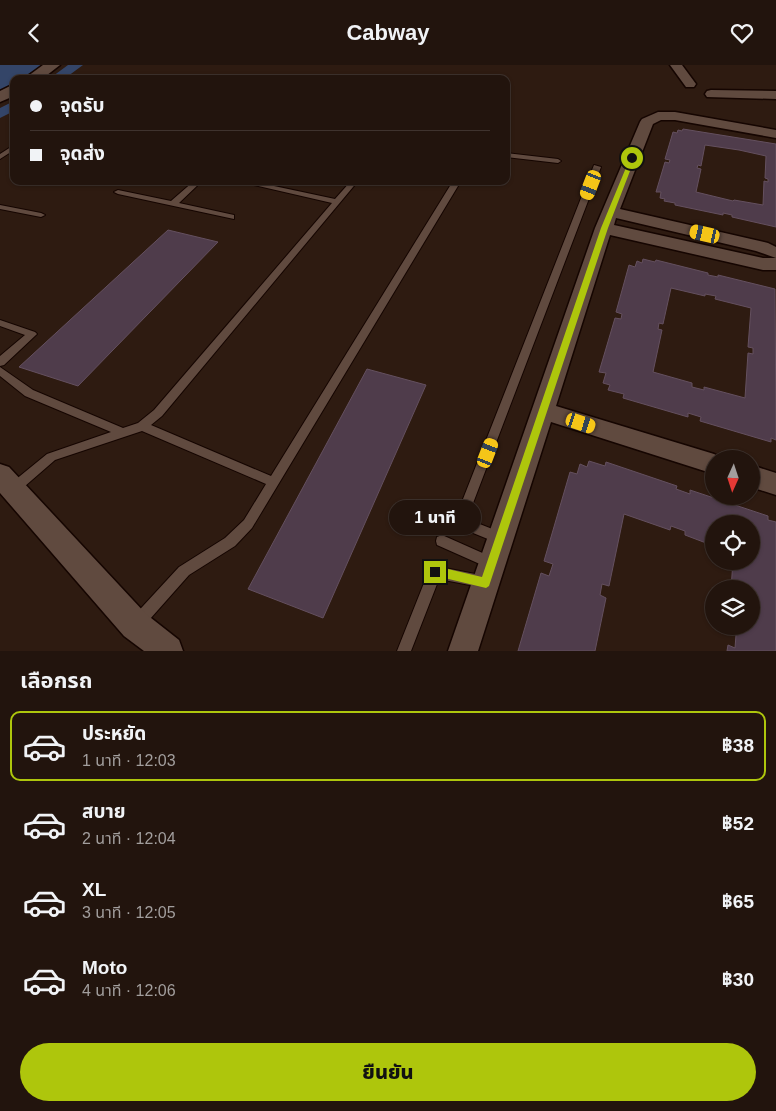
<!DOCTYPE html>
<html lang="th">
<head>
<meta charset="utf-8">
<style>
  body { margin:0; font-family:Arial,"Noto Sans Thai",sans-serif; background:#2e211b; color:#f1f3f6; height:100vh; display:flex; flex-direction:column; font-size:19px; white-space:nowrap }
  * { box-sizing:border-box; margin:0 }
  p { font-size:16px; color:#a29e9d }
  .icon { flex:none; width:28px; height:28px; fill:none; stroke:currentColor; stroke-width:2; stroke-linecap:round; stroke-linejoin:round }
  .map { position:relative; height:586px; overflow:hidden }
  .drawer { display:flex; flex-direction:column; background:#22140d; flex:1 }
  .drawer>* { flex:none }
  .top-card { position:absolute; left:10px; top:10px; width:500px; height:110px; border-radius:10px; box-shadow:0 1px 4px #0004,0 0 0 1px #3f332e; display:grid; align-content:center; height:110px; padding:0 20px; background:#22140d }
  .needle { width:32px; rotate:183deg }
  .controls { position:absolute; left:705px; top:385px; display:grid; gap:10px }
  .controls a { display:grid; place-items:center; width:55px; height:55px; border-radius:50%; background:#22140d; box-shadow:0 1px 4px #0004,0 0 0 1px #3f332e; font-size:25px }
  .end { position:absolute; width:22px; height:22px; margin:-11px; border:6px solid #aec60c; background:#111; box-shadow:0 0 0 2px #111 }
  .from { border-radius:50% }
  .bubble { position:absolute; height:35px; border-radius:18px; background:#22140d; box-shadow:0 1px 4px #0004,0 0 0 1px #3f332e; font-size:16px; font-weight:800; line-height:35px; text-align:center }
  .car { position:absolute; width:15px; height:30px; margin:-15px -8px; border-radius:6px; box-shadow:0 0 4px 1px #0007; background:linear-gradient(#f5c518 24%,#345 0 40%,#f5c518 0 76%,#345 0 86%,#f5c518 0) }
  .top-card b { display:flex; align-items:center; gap:18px; height:48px; font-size:19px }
  .top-card b+b { border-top:1px solid #3f332e }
  .top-card i { width:12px; height:12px; background:#f1f3f6 }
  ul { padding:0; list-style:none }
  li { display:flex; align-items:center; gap:15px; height:70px; margin:0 10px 8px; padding:0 10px; border:2px solid transparent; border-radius:10px }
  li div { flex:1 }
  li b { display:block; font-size:19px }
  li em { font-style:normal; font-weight:800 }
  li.on { border-color:#aec60c }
  li>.icon { width:45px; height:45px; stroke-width:1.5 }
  h2 { padding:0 20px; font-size:22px; line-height:60px }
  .cta { display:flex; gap:10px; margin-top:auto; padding:10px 20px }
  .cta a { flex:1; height:58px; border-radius:30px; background:#aec60c; color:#111; font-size:20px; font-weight:800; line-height:58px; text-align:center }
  header { display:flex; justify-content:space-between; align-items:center; height:65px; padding:0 20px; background:#22140d; font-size:22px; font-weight:800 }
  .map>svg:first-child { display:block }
</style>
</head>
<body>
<header><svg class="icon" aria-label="back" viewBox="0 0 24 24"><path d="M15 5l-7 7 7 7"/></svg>Cabway<svg class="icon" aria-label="heart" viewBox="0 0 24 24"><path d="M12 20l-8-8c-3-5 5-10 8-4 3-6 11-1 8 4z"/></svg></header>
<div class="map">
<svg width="776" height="586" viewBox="0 0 776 586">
  <rect width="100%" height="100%" fill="#2e1b11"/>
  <!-- water -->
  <path fill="#344568" d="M 0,0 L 43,0 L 20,14 L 14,14 L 14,18 L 0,26 Z"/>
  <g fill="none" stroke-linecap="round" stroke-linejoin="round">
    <!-- canal -->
    <path fill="#344568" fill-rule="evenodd" d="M 68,0 L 83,0 L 64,14 L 49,14 Z
      M 14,36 L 14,46 L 0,53 L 0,43 Z"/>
  </g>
  <!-- building -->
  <path fill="#4f3c4b" stroke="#64505f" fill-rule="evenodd" d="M 683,64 L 776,79 L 776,162 L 732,152 L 732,150 L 723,148 L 723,150 L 675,140 L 675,138 L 664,136 L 665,134 L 660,133 L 661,127 L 656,127 L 665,97 L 669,98 L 670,95 L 665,94 L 673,67 L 677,68 L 678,65 L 682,66 ZM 705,80 L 739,85 L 766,91 L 765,113 L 768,114 L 768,117 L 764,116 L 763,140 L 734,135 L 733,136 L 696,127 L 701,104 L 697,103 L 698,100 L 701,101 Z
    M 168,165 L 218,177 L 78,321 L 19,302 Z
    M 643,194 L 655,197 L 656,195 L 708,208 L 708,210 L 718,212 L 718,210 L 775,224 L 776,375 L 771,373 L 771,377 L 700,356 L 701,352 L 688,348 L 688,352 L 623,333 L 624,329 L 608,325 L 610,320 L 603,318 L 606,308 L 599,307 L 615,253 L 621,254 L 622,249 L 616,247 L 629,200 L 635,202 L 637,196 L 642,198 ZM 671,223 L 705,231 L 705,229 L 716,231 L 715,234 L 751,243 L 748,282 L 753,283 L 753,289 L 748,288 L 745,333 L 704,322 L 704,325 L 692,322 L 692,318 L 653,307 L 662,265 L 658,264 L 659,258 L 663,259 Z
    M 367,304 L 426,320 L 323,553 L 248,524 Z
    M 589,396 L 605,401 L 606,397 L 677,421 L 676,424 L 690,429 L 690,425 L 768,451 L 768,455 L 776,457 L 776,586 L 727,586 L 728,580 L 735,583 L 736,570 L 728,567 L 729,561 L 751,561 L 751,524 L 731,524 L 733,496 L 751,496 L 751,459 L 714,459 L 714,481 L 685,470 L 685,466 L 671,461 L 670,465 L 624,449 L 609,521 L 602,519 L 600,530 L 606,533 L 595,586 L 518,586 L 541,508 L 549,511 L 553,499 L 544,496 L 570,407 L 577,409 L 580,399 L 587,402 Z"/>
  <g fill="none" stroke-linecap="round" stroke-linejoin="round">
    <!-- service casing -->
    <g stroke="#150501" stroke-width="2">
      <path id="service" d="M 14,80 L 14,85 L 0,94 L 0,89 Z
        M 506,88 L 558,94 L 561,96 L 558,98 L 506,92 Z
        M 594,100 L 601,102 L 467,454 L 505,469 L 506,473 L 505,477 L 500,479 L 456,461 L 454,457 Z
        M 194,116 L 202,116 L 179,138 L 234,150 L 234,154 L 118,129 L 114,127 L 118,125 L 171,136 Z
        M 237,116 L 251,116 L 335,134 L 351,116 L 358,116 L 162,351 L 151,360 L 271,411 L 453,116 L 461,116 L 252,463 L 235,481 L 189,510 L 142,563 L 137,565 L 132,563 L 130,558 L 132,553 L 179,502 L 225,473 L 244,455 L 266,419 L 142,366 L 55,395 L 17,428 L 13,429 L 9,428 L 7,424 L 9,420 L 47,389 L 111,367 L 25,331 L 0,311 L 0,302 L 33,325 L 123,363 L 138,358 L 154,345 L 332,138 Z
        M 0,140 L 41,148 L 45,150 L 41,152 L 0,144 Z
        M 0,255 L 35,267 L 37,269 L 4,300 L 0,301 L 0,291 L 25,270 L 0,261 Z
        M 442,470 L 496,494 L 498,498 L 496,502 L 491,504 L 437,480 L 436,476 L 437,472 Z
        M 435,501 L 490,512 L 492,517 L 490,522 L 485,523 L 439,514 L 411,586 L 397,586 L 430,503 Z"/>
    </g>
    <!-- minor casing -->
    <g stroke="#150501" stroke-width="3">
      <path id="minor" d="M 670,0 L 682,0 L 696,19 L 694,22 L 686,22 Z
        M 711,25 L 776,26 L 776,34 L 707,32 L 705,29 L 707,26 Z
        M 658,47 L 675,47 L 776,65 L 776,73 L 675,55 L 661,55 L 653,59 L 620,144 L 768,178 L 776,182 L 776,205 L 763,205 L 610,170 L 556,341 L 714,389 L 724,394 L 714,394 L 714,409 L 551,357 L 478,586 L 448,586 L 595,163 L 640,57 L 642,54 ZM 616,153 L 756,186 L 776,193 L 763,193 L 614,160 Z
        M 0,399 L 9,402 L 146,549 L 179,575 L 183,586 L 144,586 L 124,571 L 0,428 Z
        M 751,400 L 776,408 L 776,430 L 751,422 Z"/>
    </g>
    <!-- tertiary casing -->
    <g stroke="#150501" stroke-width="3">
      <path id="tertiary" d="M 43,0 L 60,0 L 42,14 L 24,14 Z
        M 14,19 L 14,31 L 0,37 L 0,26 Z"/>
    </g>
    <!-- service -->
    <use href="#service" fill="#604a3f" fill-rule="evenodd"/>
    <!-- minor -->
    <use href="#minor" fill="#604a3f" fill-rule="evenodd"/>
    <!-- tertiary -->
    <use href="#tertiary" fill="#604a3f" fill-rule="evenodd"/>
  </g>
  <!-- route -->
  <path fill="#aec60c" d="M 632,91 L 635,93 L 608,163 L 489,521 L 486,523 L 432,510 L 430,507 L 432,503 L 435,501 L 482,512 L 601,163 L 630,93 Z"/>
</svg>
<div class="controls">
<a><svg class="needle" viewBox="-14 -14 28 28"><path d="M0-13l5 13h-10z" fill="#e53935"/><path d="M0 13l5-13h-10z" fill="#a29e9d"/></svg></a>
<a><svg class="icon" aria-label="locate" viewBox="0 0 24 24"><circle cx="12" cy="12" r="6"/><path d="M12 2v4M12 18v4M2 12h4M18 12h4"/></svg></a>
<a><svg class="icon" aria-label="layers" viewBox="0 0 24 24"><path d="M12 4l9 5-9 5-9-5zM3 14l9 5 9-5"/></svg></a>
</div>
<i class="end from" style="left:632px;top:93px"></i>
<i class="end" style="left:435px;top:507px"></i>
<div class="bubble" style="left:389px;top:435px;width:92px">1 นาที</div>
<i class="car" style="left:591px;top:120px;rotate:201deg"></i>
<i class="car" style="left:705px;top:169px;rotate:283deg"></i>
<i class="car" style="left:581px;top:358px;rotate:108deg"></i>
<i class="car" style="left:488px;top:388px;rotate:21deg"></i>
<div class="top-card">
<b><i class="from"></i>จุดรับ</b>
<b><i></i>จุดส่ง</b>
</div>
</div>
<section class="drawer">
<h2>เลือกรถ</h2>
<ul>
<li class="on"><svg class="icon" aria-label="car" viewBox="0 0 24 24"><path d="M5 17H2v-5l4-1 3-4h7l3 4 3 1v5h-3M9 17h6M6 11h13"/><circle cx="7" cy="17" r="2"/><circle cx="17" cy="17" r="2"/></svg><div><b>ประหยัด</b><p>1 นาที · 12:03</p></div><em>฿38</em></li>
<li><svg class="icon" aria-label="car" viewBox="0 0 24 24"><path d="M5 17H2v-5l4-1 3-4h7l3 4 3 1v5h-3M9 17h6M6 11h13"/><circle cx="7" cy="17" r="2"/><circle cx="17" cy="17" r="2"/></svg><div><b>สบาย</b><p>2 นาที · 12:04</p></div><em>฿52</em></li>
<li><svg class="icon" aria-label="car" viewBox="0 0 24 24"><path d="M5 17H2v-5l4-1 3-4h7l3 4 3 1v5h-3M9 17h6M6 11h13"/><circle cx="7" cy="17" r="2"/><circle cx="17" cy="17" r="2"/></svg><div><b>XL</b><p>3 นาที · 12:05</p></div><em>฿65</em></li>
<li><svg class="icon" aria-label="car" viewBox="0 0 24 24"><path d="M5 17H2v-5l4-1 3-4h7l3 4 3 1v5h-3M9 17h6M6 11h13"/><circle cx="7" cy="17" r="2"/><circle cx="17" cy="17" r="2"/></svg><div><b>Moto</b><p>4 นาที · 12:06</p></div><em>฿30</em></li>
</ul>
<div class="cta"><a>ยืนยัน</a></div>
</section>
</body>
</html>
